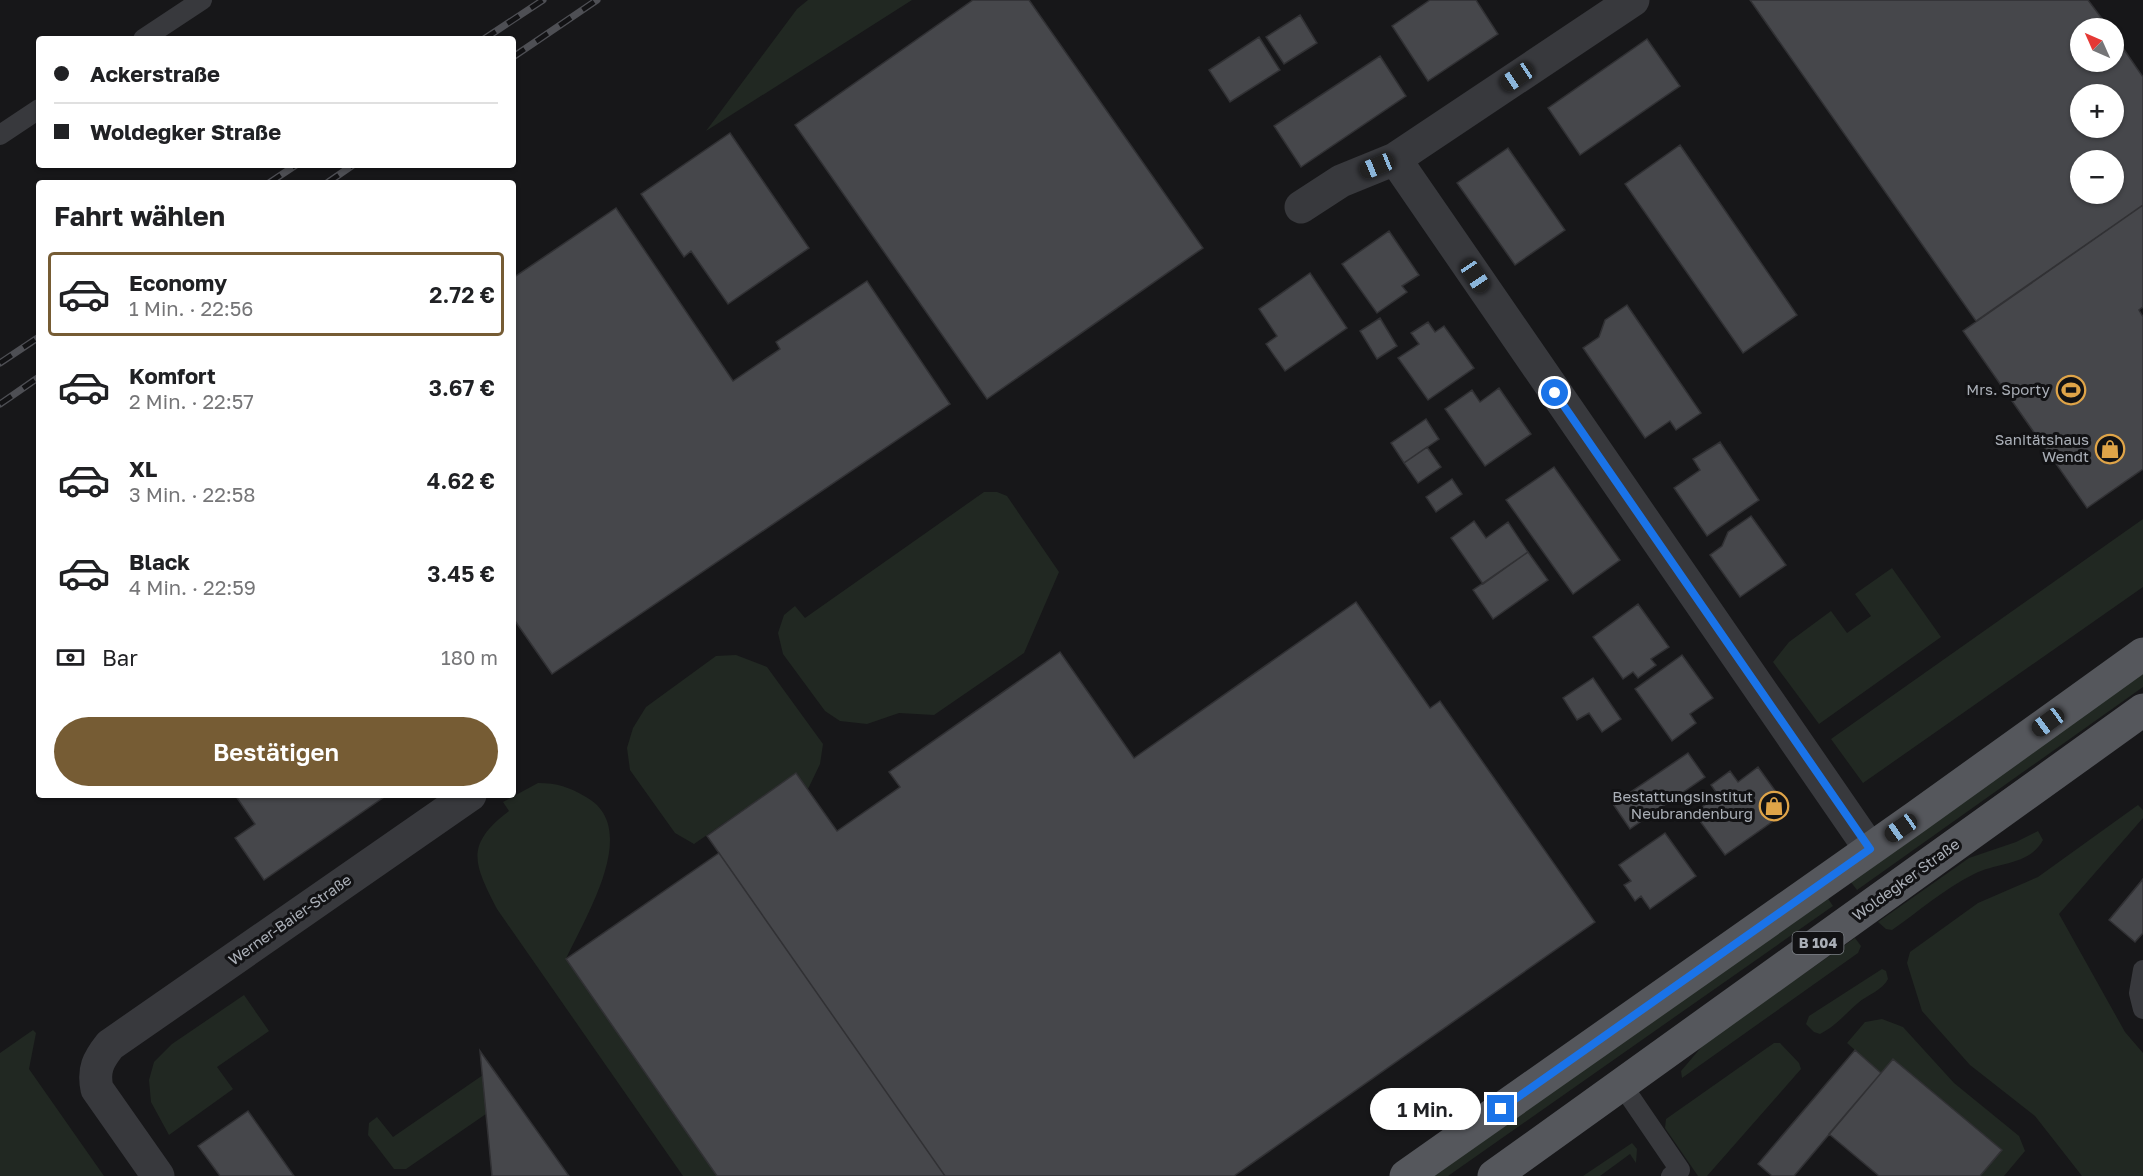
<!DOCTYPE html>
<html lang="de">
<head>
<meta charset="utf-8">
<style>
  body { margin:0; font-family:"Golos Text",sans-serif; background:#f2f2f2; color:#202124; height:100vh; display:flex; flex-direction:column; font-size:22px; white-space:nowrap }
  * { box-sizing:border-box; margin:0 }
  p { font-size:20px; color:#757577 }
  .icon { flex:none; width:33px; height:33px; fill:none; stroke:currentColor; stroke-width:2; stroke-linecap:round; stroke-linejoin:round }
  .map { position:relative; flex:1; overflow:hidden }
  .side { position:absolute; left:36px; top:180px; width:480px; height:618px; display:flex; flex-direction:column; background:#fff; border-radius:6px; box-shadow:0 2px 4px #0004 }
  .side>* { flex:none }
  .guide { position:absolute; left:36px; top:36px; width:480px; height:132px; border-radius:6px; box-shadow:0 2px 4px #0004; display:grid; align-content:center; height:132px; padding:0 18px; background:#fff }
  .needle { width:39px; rotate:315deg }
  .tools { position:absolute; left:2070px; top:18px; display:grid; gap:12px }
  .tools a { display:grid; place-items:center; width:54px; height:54px; border-radius:50%; background:#fff; box-shadow:0 2px 4px #0004; font-size:30px }
  .end { position:absolute; width:27px; height:27px; margin:-14px; border:8px solid #1a73e8; background:#fff; box-shadow:0 0 0 3px #fff }
  .from { border-radius:50% }
  .bubble { position:absolute; height:42px; border-radius:21px; background:#fff; box-shadow:0 2px 4px #0004; font-size:20px; font-weight:600; line-height:42px; text-align:center }
  .car { position:absolute; width:18px; height:36px; margin:-18px -9px; border-radius:8px; box-shadow:0 0 4px 2px #0007; background:linear-gradient(#222 24%,#8ab4d8 0 40%,#222 0 76%,#8ab4d8 0 86%,#222 0) }
  .guide b { display:flex; align-items:center; gap:21px; height:57px; font-size:22px }
  .guide b+b { border-top:2px solid #e0e0e0 }
  .guide i { width:15px; height:15px; background:#202124 }
  ul { padding:0; list-style:none }
  li { display:flex; align-items:center; gap:18px; height:84px; margin:0 12px 9px; padding:0 6px; border:3px solid transparent; border-radius:6px }
  li div { flex:1 }
  li b { display:block; font-size:22px }
  li em { font-style:normal; font-weight:600 }
  li.selected { border-color:#765c34 }
  li>.icon { width:54px; height:54px; stroke-width:1.5 }
  h2 { padding:0 18px; font-size:27px; line-height:72px }
  .pay { display:flex; align-items:center; gap:15px; height:66px; padding:0 18px; font-size:22px }
  .pay p { margin-inline-start:auto }
  .primary-button { display:flex; gap:12px; margin-top:auto; padding:12px 18px }
  .primary-button a { flex:1; height:69px; border-radius:36px; background:#765c34; color:#fff; font-size:24px; font-weight:600; line-height:69px; text-align:center }
  .map>svg:first-child { display:block }
</style>
</head>
<body>
<div class="map">
<svg width="2143" height="1176" viewBox="0 0 2143 1176">
  <rect width="100%" height="100%" fill="#171719"/>
  <!-- green -->
  <path fill="#212822" d="M 808,0 L 912,0 L 706,131 L 797,9 Z
    M 984,492 L 997,492 L 1007,496 L 1059,572 L 1024,653 L 934,715 L 899,713 L 867,724 L 840,721 L 825,711 L 783,654 L 778,633 L 784,615 L 795,606 L 805,618 Z
    M 2143,519 L 2143,587 L 1863,783 L 1831,739 Z
    M 1892,568 L 1941,637 L 1819,724 L 1773,662 L 1789,642 L 1831,611 L 1847,633 L 1871,616 L 1855,594 Z
    M 736,655 L 767,667 L 823,744 L 820,764 L 808,789 L 796,773 L 694,844 L 675,833 L 630,770 L 627,748 L 633,728 L 646,707 L 716,656 Z
    M 2143,673 L 2143,687 L 1857,890 L 1850,881 Z
    M 538,783 C 557,783 569,787 586,797 C 642,828 585,917 566,959 L 717,1176 L 683,1176 L 497,909 C 474,864 464,845 509,811 L 503,802 Z
    M 2138,805 L 2143,810 L 2143,818 L 2059,914 L 2125,1032 L 2143,1053 L 2143,1176 L 2082,1176 L 2035,1116 L 1970,1065 L 1922,1011 L 1907,963 L 1910,952 L 1978,903 L 2038,877 Z
    M 2038,831 L 2043,840 C 2029,866 1998,862 1974,874 C 1945,888 1918,912 1892,930 L 1886,929 L 1878,922 L 1969,858 L 2016,842 Z
    M 1827,897 L 1833,906 L 1448,1176 L 1431,1176 Z
    M 1855,938 L 1861,946 L 1858,953 L 1682,1078 L 1681,1071 L 1704,1044 Z
    M 1882,969 L 1886,971 L 1888,979 C 1883,990 1867,995 1858,1003 C 1845,1014 1836,1026 1820,1034 L 1814,1032 L 1806,1024 L 1809,1016 Z
    M 244,995 L 269,1031 L 217,1067 L 233,1089 L 169,1135 L 151,1102 L 149,1080 L 154,1062 L 172,1044 Z
    M 1882,1019 L 1903,1027 L 1954,1083 L 2019,1136 L 2025,1151 L 2004,1176 L 1980,1176 L 2002,1150 L 1893,1059 L 1881,1073 L 1847,1043 L 1865,1022 Z
    M 33,1030 L 36,1033 L 29,1069 L 104,1176 L 0,1176 L 0,1053 Z
    M 1774,1043 L 1780,1043 L 1799,1063 L 1801,1069 L 1707,1176 L 1698,1176 L 1665,1128 L 1666,1119 Z
    M 483,1075 L 486,1114 L 406,1169 L 394,1169 L 368,1135 L 369,1123 L 377,1117 L 393,1137 Z
    M 1632,1143 L 1637,1149 L 1636,1163 L 1630,1154 L 1600,1176 L 1583,1176 Z"/>
  <!-- building -->
  <path fill="#46474b" stroke="#313134" stroke-width="1.5" fill-rule="evenodd" d="M 973,0 L 1029,0 L 1203,248 L 987,399 L 795,125 Z
    M 1430,0 L 1476,0 L 1498,34 L 1428,81 L 1392,26 Z
    M 1750,0 L 2088,0 L 2109,28 L 2080,28 L 2080,62 L 2114,62 L 2114,35 L 2143,77 L 2143,205 L 1976,321 ZM 2080,94 L 2114,94 L 2114,128 L 2080,128 ZM 2080,160 L 2114,160 L 2114,194 L 2080,194 Z
    M 1300,15 L 1317,43 L 1284,64 L 1266,37 Z
    M 1259,37 L 1280,70 L 1230,102 L 1209,70 Z
    M 1647,39 L 1680,86 L 1580,155 L 1548,108 Z
    M 1380,56 L 1406,96 L 1301,167 L 1274,126 Z
    M 730,133 L 809,248 L 728,304 L 691,251 L 684,257 L 641,194 Z
    M 1680,145 L 1797,315 L 1743,353 L 1625,184 Z
    M 1508,148 L 1565,230 L 1515,265 L 1457,183 Z
    M 2143,205 L 2143,307 L 2139,310 L 2143,317 L 2143,469 L 2087,508 L 1963,331 Z
    M 616,208 L 733,381 L 780,349 L 776,342 L 867,281 L 950,404 L 552,674 L 513,618 L 513,278 Z
    M 1389,231 L 1419,275 L 1402,286 L 1407,292 L 1377,313 L 1342,264 Z
    M 1310,273 L 1347,328 L 1285,371 L 1266,344 L 1277,336 L 1259,309 Z
    M 1627,305 L 1701,413 L 1676,430 L 1670,421 L 1645,438 L 1583,348 L 1599,337 L 1605,320 Z
    M 1380,318 L 1397,346 L 1377,359 L 1360,331 Z
    M 1428,322 L 1435,332 L 1444,326 L 1474,368 L 1428,400 L 1398,358 L 1419,344 L 1411,333 Z
    M 1499,388 L 1531,434 L 1485,466 L 1445,409 L 1472,390 L 1480,402 Z
    M 1426,419 L 1439,439 L 1404,463 L 1391,443 Z
    M 1720,442 L 1759,500 L 1707,536 L 1674,488 L 1700,470 L 1693,459 Z
    M 1427,447 L 1441,467 L 1418,483 L 1404,463 Z
    M 1554,467 L 1620,560 L 1573,594 L 1506,500 Z
    M 1452,479 L 1462,494 L 1436,512 L 1426,497 Z
    M 1751,516 L 1786,565 L 1740,597 L 1710,555 L 1722,546 L 1728,532 Z
    M 1474,521 L 1486,538 L 1508,522 L 1528,552 L 1483,584 L 1451,538 Z
    M 1528,552 L 1548,580 L 1493,619 L 1473,590 Z
    M 1356,602 L 1430,708 L 1440,701 L 1595,922 L 1234,1176 L 945,1176 L 707,836 L 796,773 L 837,831 L 900,787 L 889,772 L 1060,652 L 1134,758 Z
    M 1638,604 L 1669,647 L 1651,659 L 1656,665 L 1638,678 L 1633,672 L 1623,679 L 1593,637 Z
    M 1682,655 L 1713,698 L 1690,714 L 1696,723 L 1672,741 L 1635,689 Z
    M 1593,678 L 1621,719 L 1602,732 L 1589,713 L 1577,720 L 1563,698 Z
    M 1688,753 L 1705,777 L 1630,829 L 1613,804 Z
    M 1758,767 L 1789,810 L 1725,855 L 1694,813 L 1718,795 L 1711,785 L 1730,771 L 1738,782 Z
    M 235,795 L 387,795 L 264,880 L 235,838 L 255,824 Z
    M 1665,833 L 1696,876 L 1650,909 L 1641,896 L 1635,901 L 1624,885 L 1631,881 L 1619,865 Z
    M 719,853 L 945,1176 L 717,1176 L 566,959 Z
    M 2143,879 L 2143,933 L 2135,942 L 2109,920 Z
    M 1855,1050 L 1881,1073 L 1794,1176 L 1772,1176 L 1758,1164 Z
    M 480,1051 L 569,1176 L 492,1176 Z
    M 1893,1059 L 2002,1150 L 1980,1176 L 1879,1176 L 1829,1134 Z
    M 248,1111 L 294,1176 L 220,1176 L 198,1146 Z"/>
  <g fill="none" stroke-linecap="round" stroke-linejoin="round">
    <!-- service -->
    <path stroke="#38393d" stroke-width="20" d="M 143,39 L 202,0
      M 0,135 L 39,109
      M 2143,970 L 2139,993 L 2143,1009
      M 1622,1085 L 1680,1170 L 1671,1176"/>
    <!-- minor -->
    <path stroke="#38393d" stroke-width="33" d="M 1395,159 L 1870,849
      M 1301,207 L 1341,181 L 1395,159 L 1633,0
      M 158,1176 L 97,1089 C 93,1070 98,1060 110,1045 L 470,795"/>
    <!-- primary -->
    <path stroke="#55575c" stroke-width="33" d="M 1406,1176 L 1916,817 L 2143,654
      M 1494,1176 L 2143,710"/>
    <!-- rail casing -->
    <g stroke="#4e4f54" stroke-width="7">
      <path id="rail" d="M 484,39 L 543,0
        M 513,57 L 597,0
        M 269,183 L 296,165
        M 327,183 L 353,165
        M 0,363 L 39,337
        M 0,404 L 39,377"/>
    </g>
    <!-- rail -->
    <use href="#rail" stroke="#121214" stroke-width="4.5" stroke-dasharray="14" stroke-linecap="butt"/>
  </g>
  <g fill="none" stroke-linecap="round" stroke-linejoin="round">
    <!-- route -->
    <path stroke="#1a73e8" stroke-width="8" d="M 1501,1109 L 1870,849 L 1555,393"/>
  </g>
  <!-- icons -->
  <defs>
    <g id="stadium-ring" transform="scale(1.5)"><circle r="9.5" fill="#121214" stroke="#dfa448" stroke-width="1.5"/><path d="M0-5a6.5 5 0 1 0 0 10a6.5 5 0 1 0 0-10ZM-3.5-1.8h7v3.6h-7Z" fill="#dfa448"/></g>
    <g id="shop-ring" transform="scale(1.5)"><circle r="9.5" fill="#121214" stroke="#dfa448" stroke-width="1.5"/><path d="M-5-2.5h2.3a2.7 3.5 0 0 1 5.4 0H5L5.5 6h-11ZM-1.5-2.5h3a1.5 2.3 0 0 0-3 0Z" fill="#dfa448"/></g>
  </defs>
  <g fill-rule="evenodd">
    <use href="#stadium-ring" x="2071" y="390"/>
    <use href="#shop-ring" x="2110" y="449"/>
    <use href="#shop-ring" x="1774" y="806"/>
  </g>
  <g text-anchor="middle" stroke-width="6" stroke-linejoin="round" paint-order="stroke">
    <!-- shield labels -->
    <rect fill="#121214" stroke="#7c8086" stroke-width="1.5" x="1792.5" y="932" width="51" height="22" rx="4.5"/>
    <g font-size="14" font-weight="bold" fill="#aaafb7">
      <text x="1818" y="948">B 104</text>
    </g>
    <!-- poi labels -->
    <g font-size="15" fill="#aaafb7" stroke="#121214" text-anchor="end">
      <text x="2050" y="395">Mrs. Sporty</text>
      <text x="2089" y="445">Sanitätshaus<tspan x="2089" dy="17">Wendt</tspan></text>
      <text x="1753" y="802">Bestattungsinstitut<tspan x="1753" dy="17">Neubrandenburg</tspan></text>
    </g>
    <!-- street labels -->
    <g font-size="15" fill="#aaafb7" stroke="#121214">
      <text transform="translate(1906 880) rotate(-36)" y="5">Woldegker Straße</text>
      <text transform="translate(290 920) rotate(-35)" y="5">Werner-Baier-Straße</text>
    </g>
  </g>
</svg>
<div class="tools">
<a><svg class="needle" viewBox="-14 -14 28 28"><path d="M0-13l5 13h-10z" fill="#e53935"/><path d="M0 13l5-13h-10z" fill="#757577"/></svg></a>
<a>+</a>
<a>−</a>
</div>
<i class="end from" style="left:1555px;top:393px"></i>
<i class="end" style="left:1501px;top:1109px"></i>
<div class="bubble" style="left:1370px;top:1088px;width:111px">1 Min.</div>
<i class="car" style="left:1517px;top:77px;rotate:236deg"></i>
<i class="car" style="left:1377px;top:166px;rotate:248deg"></i>
<i class="car" style="left:1475px;top:276px;rotate:146deg"></i>
<i class="car" style="left:2048px;top:722px;rotate:234deg"></i>
<i class="car" style="left:1901px;top:828px;rotate:235deg"></i>
<div class="guide">
<b><i class="from"></i>Ackerstraße</b>
<b><i></i>Woldegker Straße</b>
</div>
<section class="side">
<h2>Fahrt wählen</h2>
<ul>
<li class="selected"><svg class="icon" aria-label="car" viewBox="0 0 24 24"><path d="M5 17H2v-5l4-1 3-4h7l3 4 3 1v5h-3M9 17h6M6 11h13"/><circle cx="7" cy="17" r="2"/><circle cx="17" cy="17" r="2"/></svg><div><b>Economy</b><p>1 Min. · 22:56</p></div><em>2.72 €</em></li>
<li><svg class="icon" aria-label="car" viewBox="0 0 24 24"><path d="M5 17H2v-5l4-1 3-4h7l3 4 3 1v5h-3M9 17h6M6 11h13"/><circle cx="7" cy="17" r="2"/><circle cx="17" cy="17" r="2"/></svg><div><b>Komfort</b><p>2 Min. · 22:57</p></div><em>3.67 €</em></li>
<li><svg class="icon" aria-label="car" viewBox="0 0 24 24"><path d="M5 17H2v-5l4-1 3-4h7l3 4 3 1v5h-3M9 17h6M6 11h13"/><circle cx="7" cy="17" r="2"/><circle cx="17" cy="17" r="2"/></svg><div><b>XL</b><p>3 Min. · 22:58</p></div><em>4.62 €</em></li>
<li><svg class="icon" aria-label="car" viewBox="0 0 24 24"><path d="M5 17H2v-5l4-1 3-4h7l3 4 3 1v5h-3M9 17h6M6 11h13"/><circle cx="7" cy="17" r="2"/><circle cx="17" cy="17" r="2"/></svg><div><b>Black</b><p>4 Min. · 22:59</p></div><em>3.45 €</em></li>
</ul>
<div class="pay"><svg class="icon" aria-label="cash" viewBox="0 0 24 24"><path d="M3 7h18v10H3z"/><circle cx="12" cy="12" r="2"/></svg>Bar<p>180 m</p></div>
<div class="primary-button"><a>Bestätigen</a></div>
</section>
</div>
</body>
</html>
